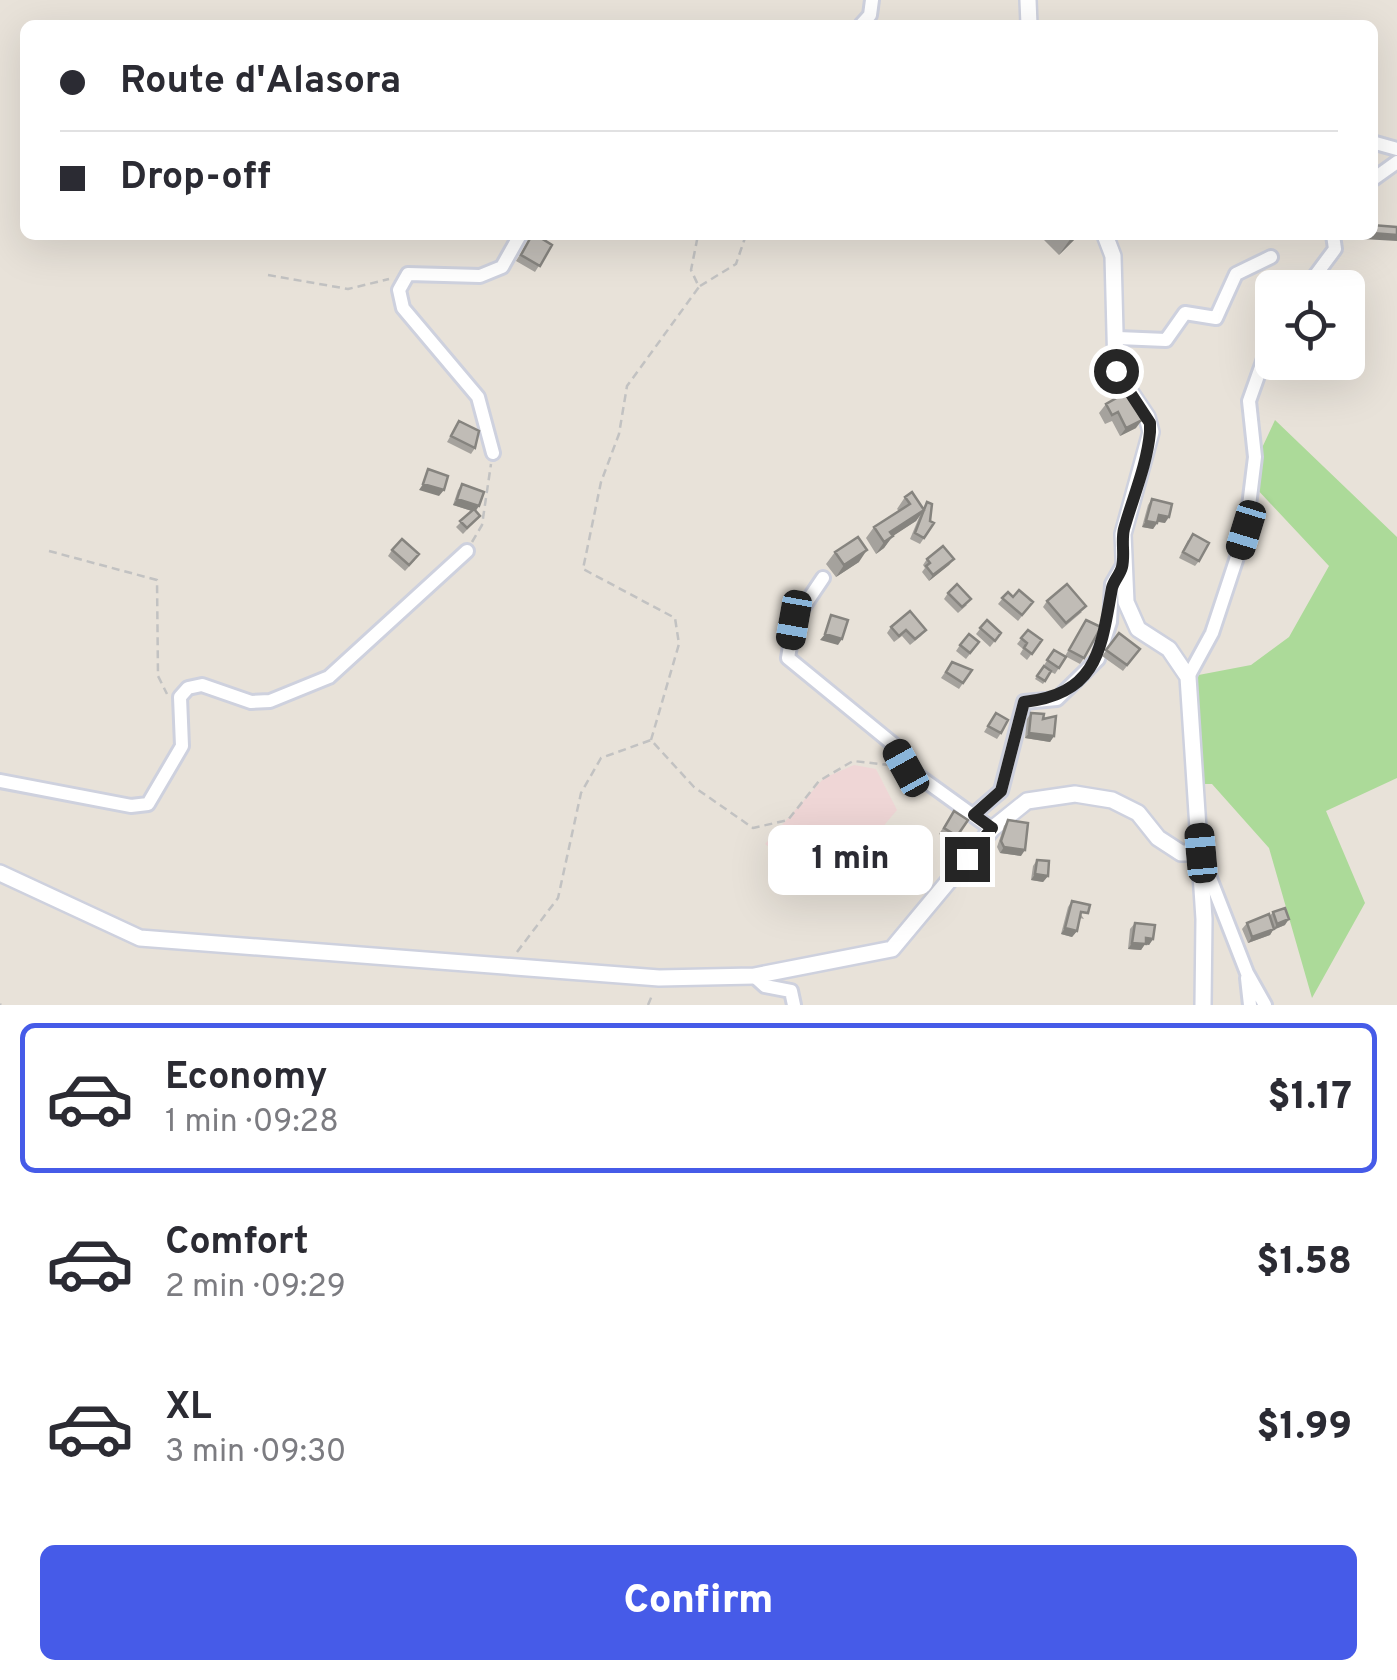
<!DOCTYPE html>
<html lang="en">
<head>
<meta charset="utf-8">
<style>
  body { margin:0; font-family:Overpass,sans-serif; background:#f7f7f7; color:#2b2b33; height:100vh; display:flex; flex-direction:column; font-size:38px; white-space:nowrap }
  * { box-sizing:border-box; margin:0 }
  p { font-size:32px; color:#7c7c81 }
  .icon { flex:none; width:55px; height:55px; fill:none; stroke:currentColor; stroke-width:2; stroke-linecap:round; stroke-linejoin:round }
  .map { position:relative; height:1005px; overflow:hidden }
  .details { display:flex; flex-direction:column; background:#fff; flex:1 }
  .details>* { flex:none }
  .guide { position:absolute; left:20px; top:20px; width:1358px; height:220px; border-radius:15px; box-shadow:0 10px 40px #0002; display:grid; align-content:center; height:220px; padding:0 40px; background:#fff }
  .fabs { position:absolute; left:1255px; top:270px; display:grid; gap:20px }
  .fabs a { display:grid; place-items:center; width:110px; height:110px; border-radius:15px; background:#fff; box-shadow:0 10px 40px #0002; font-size:50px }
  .end { position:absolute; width:45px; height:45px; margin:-22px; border:12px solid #262626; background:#fff; box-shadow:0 0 0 5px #fff }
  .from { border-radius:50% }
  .bubble { position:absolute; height:70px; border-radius:15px; background:#fff; box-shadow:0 10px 40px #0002; font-size:32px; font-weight:800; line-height:70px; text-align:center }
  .car { position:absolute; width:30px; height:60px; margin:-30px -15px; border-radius:12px; box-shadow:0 0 8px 2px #0007; background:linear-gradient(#222 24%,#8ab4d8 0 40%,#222 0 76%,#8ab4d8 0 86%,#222 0) }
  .guide b { display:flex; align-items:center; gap:35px; height:95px; font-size:38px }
  .guide b+b { border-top:2px solid #e1e1e2 }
  .guide i { width:25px; height:25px; background:#2b2b33 }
  ul { padding:18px 0 0; list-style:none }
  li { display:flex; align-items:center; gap:30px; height:150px; margin:0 20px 15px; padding:0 20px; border:5px solid transparent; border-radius:15px }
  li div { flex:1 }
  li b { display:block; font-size:38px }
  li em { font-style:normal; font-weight:800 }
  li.on { border-color:#465be8 }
  li>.icon { width:90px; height:90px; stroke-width:1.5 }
  .button { display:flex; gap:20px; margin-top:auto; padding:20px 40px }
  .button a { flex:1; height:115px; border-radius:15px; background:#465be8; color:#fff; font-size:40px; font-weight:800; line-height:115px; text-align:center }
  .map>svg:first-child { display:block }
</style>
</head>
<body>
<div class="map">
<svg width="1397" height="1005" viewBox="0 0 1397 1005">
  <rect width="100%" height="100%" fill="#e8e2d9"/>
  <!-- medical -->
  <path fill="#efd6d6" d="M 854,765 L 876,769 L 897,810 L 830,889 L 765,844 L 824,778 Z"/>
  <!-- green -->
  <path fill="#acda99" d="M 1275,420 L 1397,537 L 1397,778 L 1326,811 L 1365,903 L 1312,998 L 1269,848 L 1212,784 L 1195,784 L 1188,677 L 1251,665 L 1289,637 L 1329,566 L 1255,487 L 1261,450 Z"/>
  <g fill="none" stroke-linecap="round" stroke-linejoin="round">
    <!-- minor casing -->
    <g stroke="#ced1de" stroke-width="18">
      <path id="minor" d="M 861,25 L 870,15 L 872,0
        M 1372,142 L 1397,149
        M 1372,180 L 1397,162
        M 1306,288 L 1335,249 L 1333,235
        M 1118,338 L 1166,340 L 1185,313 L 1216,318 L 1236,274 L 1271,257
        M 493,453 L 478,397 L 403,308 L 399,290 L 408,274 L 480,276 L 502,267 L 520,235
        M 823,578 L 794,621 L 788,658 L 893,744 L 906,767 L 992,829
        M 1188,677 L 1212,633 L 1246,530 L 1255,457 L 1249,401 L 1272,336
        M 0,781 L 131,806 L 148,804 L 182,746 L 180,697 L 188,688 L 202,685 L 251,702 L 270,701 L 329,677 L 467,551
        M 973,815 L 1001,791 L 1024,702 L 1057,699 L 1098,659 L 1110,622 L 1112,584 L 1122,567
        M 1203,860 L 1247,973 L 1265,1005
        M 754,976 L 765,986 L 791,991 L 794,1005
        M 1247,978 L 1250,1005"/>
    </g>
    <!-- tertiary casing -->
    <g stroke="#ced1de" stroke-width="20">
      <path id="tertiary" d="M 1028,0 L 1029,25
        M 1105,235 L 1113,256 L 1116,371 L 1147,417 L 1151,432 L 1123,534 L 1126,602 L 1138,629 L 1169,649 L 1188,677 L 1204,919 L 1203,1005
        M 0,873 L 140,938 L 659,978 L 754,976 L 892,949 L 992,829 L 1027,801 L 1075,794 L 1112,800 L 1138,813 L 1158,838 L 1181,853 L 1201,853"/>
    </g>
    <!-- path -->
    <path stroke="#c2c2c2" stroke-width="2.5" stroke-dasharray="8 5" stroke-linecap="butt" d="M 268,275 L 348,289 L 389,279
      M 700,286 L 736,264 L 746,235
      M 472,542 L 482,525 L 491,464
      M 49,551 L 157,580 L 158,676 L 167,694
      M 651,740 L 679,644 L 675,618 L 583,569 L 601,482 L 619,434 L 627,386 L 699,287 L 691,270 L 698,235
      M 517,952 L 558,898 L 581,793 L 601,758 L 651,740 L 694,787 L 753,828 L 788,820 L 819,781 L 853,761 L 890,765
      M 0,1004 L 1,1005
      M 648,1005 L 653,993"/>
    <!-- minor -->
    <use href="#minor" stroke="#fff" stroke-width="12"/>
    <!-- tertiary -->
    <use href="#tertiary" stroke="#fff" stroke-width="15"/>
  </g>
  <!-- wall -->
  <path fill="#a5a29d" d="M 532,235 L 552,245 L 535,272 L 516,261 Z
    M 1047,235 L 1079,235 L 1059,255 L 1044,240 Z
    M 1127,392 L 1136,428 L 1120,436 L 1112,421 L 1105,424 L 1099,413 L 1106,404 Z
    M 459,421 L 475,448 L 471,454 L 447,442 Z
    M 462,484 L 475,511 L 480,516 L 463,534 L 456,527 L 472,511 L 453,505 L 458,490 Z
    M 905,497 L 923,508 L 927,502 L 930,521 L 934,523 L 920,544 L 910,539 L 920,515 L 916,521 L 892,536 L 884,548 L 876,554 L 866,538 L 874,527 L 899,511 L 897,509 Z
    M 1152,499 L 1165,523 L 1158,522 L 1153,529 L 1142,527 L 1148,505 Z
    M 1188,540 L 1199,561 L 1195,566 L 1179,558 Z
    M 392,550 L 415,560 L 405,571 L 388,556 Z
    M 835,552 L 859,562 L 836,577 L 826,564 Z
    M 927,559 L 954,559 L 949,565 L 929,581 L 922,572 L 925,568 L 923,565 Z
    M 1008,592 L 1013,597 L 1033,602 L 1018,621 L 998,604 Z
    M 948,593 L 967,605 L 958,613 L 944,599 Z
    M 1047,601 L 1082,612 L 1062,629 L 1043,607 Z
    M 987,620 L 1001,633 L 990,647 L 976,634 Z
    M 1086,620 L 1084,658 L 1080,664 L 1065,656 Z
    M 891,627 L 926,630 L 921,636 L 910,645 L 902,636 L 894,642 L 887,633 Z
    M 1028,630 L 1042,640 L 1027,660 L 1020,654 L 1023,649 L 1017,644 Z
    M 1119,633 L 1140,649 L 1123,671 L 1102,656 Z
    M 979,642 L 966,659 L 956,651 L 960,645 Z
    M 1054,650 L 1066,657 L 1055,674 L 1051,672 L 1043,684 L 1035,679 Z
    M 952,662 L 972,670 L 959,689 L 941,678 Z
    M 996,713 L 1001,733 L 997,739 L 984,732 Z
    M 1031,713 L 1054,736 L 1050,742 L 1025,738 L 1027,719 Z
    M 954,811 L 968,820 L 953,842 L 939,834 Z
    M 1008,820 L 1021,856 L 1000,853 L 997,847 L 1004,826 Z
    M 1037,860 L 1048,876 L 1043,882 L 1031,880 L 1033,866 Z
    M 1072,901 L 1084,919 L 1080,918 L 1077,931 L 1072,937 L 1061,934 L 1068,907 Z
    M 1273,912 L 1285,925 L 1273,930 L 1270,935 L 1248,943 L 1242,929 L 1247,923 L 1269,917 Z
    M 1135,923 L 1153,939 L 1149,945 L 1145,944 L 1141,950 L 1128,949 L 1130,929 Z"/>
  <!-- shaded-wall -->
  <path fill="#86847f" d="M 1372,233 L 1397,235 L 1397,241 L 1362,239 L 1365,235 L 1372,235 Z
    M 1074,235 L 1079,235 L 1059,255 L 1071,238 Z
    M 1142,420 L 1136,428 L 1120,436 L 1126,428 Z
    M 423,484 L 444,490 L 439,496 L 419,490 Z
    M 457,499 L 479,506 L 475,512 L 453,505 Z
    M 924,510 L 916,521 L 884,542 L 890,532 Z
    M 1159,515 L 1169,517 L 1165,523 L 1155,521 Z
    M 1146,521 L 1157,523 L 1153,529 L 1142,527 Z
    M 893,536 L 884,548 L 876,554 L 884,542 Z
    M 867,550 L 859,562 L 836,577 L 844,565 Z
    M 954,559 L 949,565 L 929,581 L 933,575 Z
    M 825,634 L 842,639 L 838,645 L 820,640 Z
    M 1029,733 L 1054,736 L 1050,742 L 1025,738 Z
    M 1004,847 L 1025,850 L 1021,856 L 1000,853 Z
    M 1035,874 L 1048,876 L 1043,882 L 1031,880 Z
    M 1289,919 L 1285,925 L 1273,930 L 1270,935 L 1248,943 L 1252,937 L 1274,929 L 1277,924 Z
    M 1065,928 L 1077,931 L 1072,937 L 1061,934 Z
    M 1146,938 L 1153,939 L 1149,945 L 1145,944 L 1141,950 L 1128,949 L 1132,943 Z"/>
  <!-- building -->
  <path fill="#c0bcb6" stroke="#86847f" stroke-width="2.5" d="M 1372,225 L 1397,227 L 1397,235 L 1372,233 Z
    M 532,235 L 536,235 L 552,245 L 540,266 L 521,255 Z
    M 1127,392 L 1142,420 L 1126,428 L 1118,412 L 1112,415 L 1106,404 Z
    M 459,421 L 479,431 L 475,448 L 451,436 Z
    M 428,469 L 448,476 L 444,490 L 423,484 Z
    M 462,484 L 484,492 L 479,506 L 457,499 Z
    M 912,492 L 924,510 L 890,532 L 893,536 L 884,542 L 874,527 L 910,504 L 905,497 Z
    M 1152,499 L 1172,504 L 1169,517 L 1159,515 L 1157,523 L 1146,521 Z
    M 927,502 L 932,504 L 930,521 L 934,523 L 924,538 L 915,533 Z
    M 474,509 L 480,516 L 467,528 L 460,521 Z
    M 1193,534 L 1209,543 L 1199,561 L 1183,552 Z
    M 858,537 L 867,550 L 844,565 L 835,552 Z
    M 402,539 L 419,554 L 409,565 L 392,550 Z
    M 943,546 L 954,559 L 933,575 L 926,566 L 930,563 L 927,559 Z
    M 957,584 L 971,599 L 962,607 L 948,593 Z
    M 1067,584 L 1086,606 L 1066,623 L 1047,601 Z
    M 1019,590 L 1033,602 L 1022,615 L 1002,598 L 1008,592 L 1013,597 Z
    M 910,611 L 926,630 L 915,639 L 906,630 L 899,636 L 891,627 Z
    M 831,615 L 848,620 L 842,639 L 825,634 Z
    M 987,620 L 1001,633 L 995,641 L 980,628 Z
    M 1086,620 L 1101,627 L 1084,658 L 1069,650 Z
    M 1028,630 L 1042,640 L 1032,654 L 1024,648 L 1027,643 L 1021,638 Z
    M 1119,633 L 1140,649 L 1127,665 L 1106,650 Z
    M 969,634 L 979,642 L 970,653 L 960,645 Z
    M 1054,650 L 1066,657 L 1059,668 L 1047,660 Z
    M 952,662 L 972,670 L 963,683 L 946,672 Z
    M 1044,666 L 1051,671 L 1045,681 L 1037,676 Z
    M 996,713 L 1008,720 L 1001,733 L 988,726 Z
    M 1031,713 L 1044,714 L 1043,719 L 1056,716 L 1054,736 L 1029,733 Z
    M 954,811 L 968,820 L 957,836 L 944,828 Z
    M 1008,820 L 1028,823 L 1025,850 L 1004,847 L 1001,841 Z
    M 1037,860 L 1049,861 L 1048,876 L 1035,874 Z
    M 1072,901 L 1090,905 L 1088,913 L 1081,912 L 1077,931 L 1065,928 Z
    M 1285,908 L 1289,919 L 1277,924 L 1273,912 Z
    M 1269,914 L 1274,929 L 1252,937 L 1247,923 Z
    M 1135,923 L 1155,925 L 1153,939 L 1146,938 L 1146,944 L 1132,943 Z"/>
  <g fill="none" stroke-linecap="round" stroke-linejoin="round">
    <!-- route -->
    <path stroke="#262626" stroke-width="12" d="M 967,859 L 992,828 L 974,815 L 1001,791 L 1024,702 C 1098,694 1101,649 1112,588 C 1114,580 1120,575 1122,567 C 1125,555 1121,541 1124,529 C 1133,497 1147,465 1150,432 L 1150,423 L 1116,371"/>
  </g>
</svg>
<div class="fabs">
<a><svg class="icon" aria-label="locate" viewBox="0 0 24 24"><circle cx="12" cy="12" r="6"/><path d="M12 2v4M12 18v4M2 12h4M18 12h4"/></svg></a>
</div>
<i class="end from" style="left:1116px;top:371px"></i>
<i class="end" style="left:967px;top:859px"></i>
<div class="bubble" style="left:768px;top:825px;width:165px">1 min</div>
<i class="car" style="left:1246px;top:530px;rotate:197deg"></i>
<i class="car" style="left:794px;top:620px;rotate:190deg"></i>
<i class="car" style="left:906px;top:768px;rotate:331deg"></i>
<i class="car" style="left:1201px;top:853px;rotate:355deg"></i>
<div class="guide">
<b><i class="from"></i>Route d'Alasora</b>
<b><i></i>Drop-off</b>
</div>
</div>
<section class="details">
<ul>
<li class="on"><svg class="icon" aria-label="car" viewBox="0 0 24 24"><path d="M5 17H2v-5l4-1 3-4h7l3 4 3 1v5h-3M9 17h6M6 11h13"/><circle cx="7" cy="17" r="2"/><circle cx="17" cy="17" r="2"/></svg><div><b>Economy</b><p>1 min · 09:28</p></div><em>$1.17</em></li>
<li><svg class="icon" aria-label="car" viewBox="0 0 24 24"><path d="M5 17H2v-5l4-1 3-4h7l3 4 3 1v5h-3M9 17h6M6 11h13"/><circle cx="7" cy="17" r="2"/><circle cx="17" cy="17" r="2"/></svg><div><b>Comfort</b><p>2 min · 09:29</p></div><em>$1.58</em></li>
<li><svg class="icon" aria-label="car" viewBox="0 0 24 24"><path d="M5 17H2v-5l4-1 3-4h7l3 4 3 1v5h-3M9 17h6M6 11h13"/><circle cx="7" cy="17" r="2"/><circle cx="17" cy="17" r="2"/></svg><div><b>XL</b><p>3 min · 09:30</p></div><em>$1.99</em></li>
</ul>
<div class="button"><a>Confirm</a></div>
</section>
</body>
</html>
